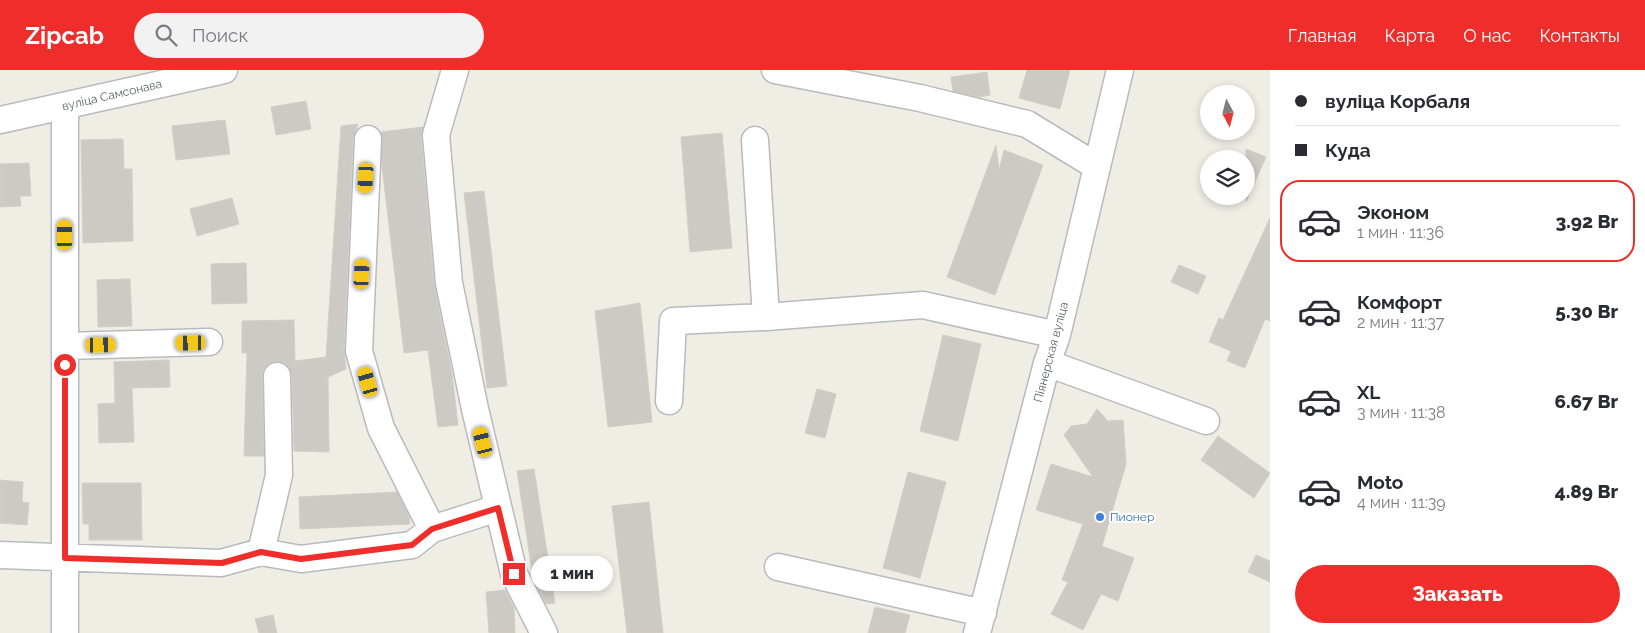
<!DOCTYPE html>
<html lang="ru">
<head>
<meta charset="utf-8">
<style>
  body { margin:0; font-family:Raleway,sans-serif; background:#f2f2f3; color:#2b2b33; height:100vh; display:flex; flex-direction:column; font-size:19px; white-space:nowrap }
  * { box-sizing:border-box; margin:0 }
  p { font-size:16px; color:#7c7c81 }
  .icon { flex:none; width:28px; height:28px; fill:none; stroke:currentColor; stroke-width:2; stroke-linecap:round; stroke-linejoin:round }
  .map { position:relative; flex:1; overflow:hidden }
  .drawer { display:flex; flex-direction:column; background:#fff; width:375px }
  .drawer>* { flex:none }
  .banner { display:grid; align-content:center; height:110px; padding:0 25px; background:#fff }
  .needle { width:32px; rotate:173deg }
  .buttons { position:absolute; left:1200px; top:15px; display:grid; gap:10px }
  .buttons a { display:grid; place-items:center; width:55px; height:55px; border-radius:50%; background:#fff; box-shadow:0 2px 8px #0003; font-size:25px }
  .end { position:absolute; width:22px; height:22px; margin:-11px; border:6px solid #ef2e2b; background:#fff; box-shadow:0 0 0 2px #fff }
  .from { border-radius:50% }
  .bubble { position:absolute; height:35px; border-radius:18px; background:#fff; box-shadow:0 2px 8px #0003; font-size:16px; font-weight:800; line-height:35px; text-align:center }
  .car { position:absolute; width:15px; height:30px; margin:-15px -8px; border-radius:6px; box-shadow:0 0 4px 1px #0007; background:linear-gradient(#f5c518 24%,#345 0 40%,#f5c518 0 76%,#345 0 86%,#f5c518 0) }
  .banner b { display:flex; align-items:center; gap:18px; height:48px; font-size:19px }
  .banner b+b { border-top:1px solid #e1e1e2 }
  .banner i { width:12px; height:12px; background:#2b2b33 }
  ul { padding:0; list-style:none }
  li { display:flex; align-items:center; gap:15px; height:82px; margin:0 10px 8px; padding:0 15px; border:2px solid transparent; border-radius:20px }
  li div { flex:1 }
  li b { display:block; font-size:19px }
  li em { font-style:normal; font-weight:800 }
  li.on { border-color:#ef2e2b }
  li>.icon { width:45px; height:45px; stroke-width:1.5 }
  .primary-button { display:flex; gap:10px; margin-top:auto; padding:10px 25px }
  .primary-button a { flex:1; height:58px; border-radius:30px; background:#ef2e2b; color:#fff; font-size:20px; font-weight:800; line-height:58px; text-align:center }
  header { display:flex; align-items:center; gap:30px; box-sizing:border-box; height:70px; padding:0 25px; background:#ef2e2b; color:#fff }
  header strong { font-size:24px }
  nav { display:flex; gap:28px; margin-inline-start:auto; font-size:18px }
  .search { width:350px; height:45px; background:#f2f2f3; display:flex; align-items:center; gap:12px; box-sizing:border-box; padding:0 18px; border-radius:28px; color:#7c7c81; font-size:19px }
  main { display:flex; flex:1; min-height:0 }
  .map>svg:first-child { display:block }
</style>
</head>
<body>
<header>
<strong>Zipcab</strong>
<div class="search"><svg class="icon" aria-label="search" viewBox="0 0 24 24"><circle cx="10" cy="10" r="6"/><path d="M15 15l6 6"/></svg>Поиск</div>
<nav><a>Главная</a><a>Карта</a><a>О нас</a><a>Контакты</a></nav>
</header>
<main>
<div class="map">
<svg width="1270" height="563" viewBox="0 0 1270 563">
  <rect width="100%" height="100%" fill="#f0ede5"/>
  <!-- building -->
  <path fill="#cdc9c4" stroke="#d5cec3" d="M 1027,0 L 1070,0 L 1060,39 L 1019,28 Z
    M 987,2 L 990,25 L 979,27 L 953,21 L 951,7 Z
    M 306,31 L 311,59 L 276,65 L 271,37 Z
    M 225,50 L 230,84 L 176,90 L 172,56 Z
    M 358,54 L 353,68 L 344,280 L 346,299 L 328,307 L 329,382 L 294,381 L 292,305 L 290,299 L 285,293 L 276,291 L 270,293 L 264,298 L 262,306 L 264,386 L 244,386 L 247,283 L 242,283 L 242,251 L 294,250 L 295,291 L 326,287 L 341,56 Z
    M 423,57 L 421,66 L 434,214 L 452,304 L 458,355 L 438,357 L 428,280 L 404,283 L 382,96 L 381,62 Z
    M 722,63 L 732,178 L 690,182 L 681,67 Z
    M 123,69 L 124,99 L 132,99 L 133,171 L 83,173 L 81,70 Z
    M 996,75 L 999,100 L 1004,80 L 1043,95 L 995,225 L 947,207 Z
    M 1246,79 L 1266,87 L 1246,132 Z
    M 29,93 L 31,126 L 20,126 L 21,136 L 0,137 L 0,94 Z
    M 484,121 L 507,316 L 487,318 L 464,123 Z
    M 232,128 L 239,154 L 197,166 L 190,139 Z
    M 1270,148 L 1270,251 L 1265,249 L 1245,298 L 1227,291 L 1231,281 L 1209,272 L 1219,248 L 1223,250 Z
    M 246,193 L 247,233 L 212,234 L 211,194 Z
    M 1179,195 L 1206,206 L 1198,224 L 1171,212 Z
    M 130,209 L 132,256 L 98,257 L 97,210 Z
    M 640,233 L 652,352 L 608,357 L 595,241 Z
    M 943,265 L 981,274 L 958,371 L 920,361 Z
    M 169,290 L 170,317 L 132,318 L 134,372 L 99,373 L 98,334 L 115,333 L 114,292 Z
    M 817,319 L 836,324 L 825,368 L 805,363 Z
    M 1097,339 L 1108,351 L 1123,350 L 1126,394 L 1102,476 L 1134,488 L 1118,531 L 1101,524 L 1083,560 L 1051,544 L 1068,512 L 1062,510 L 1083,454 L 1036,440 L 1051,394 L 1093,407 L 1064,365 L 1071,356 L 1087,354 Z
    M 1218,366 L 1270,403 L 1254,428 L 1201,390 Z
    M 534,399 L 555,533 L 546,534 L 533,508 L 517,401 Z
    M 908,402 L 946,412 L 920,508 L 883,498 Z
    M 0,410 L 23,412 L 22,432 L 29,433 L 27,455 L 0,453 Z
    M 82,413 L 141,413 L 142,470 L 89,470 L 89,454 L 83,454 Z
    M 397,422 L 409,447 L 410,454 L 300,459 L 299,427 Z
    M 649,432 L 663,563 L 627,563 L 612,436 Z
    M 1256,485 L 1270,491 L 1270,512 L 1248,502 Z
    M 505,520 L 514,538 L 515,563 L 489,563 L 486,522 Z
    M 875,537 L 910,545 L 905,563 L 868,563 Z
    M 273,545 L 277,563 L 259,563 L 255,549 Z"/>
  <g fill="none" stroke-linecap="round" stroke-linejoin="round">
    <!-- minor casing -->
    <g stroke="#b7bbbf" stroke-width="29">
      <path id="minor" d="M 455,0 L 436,65 L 449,213 L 475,339 L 514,504 L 544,563
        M 775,0 L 920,28 L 1027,54 L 1096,96
        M 65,36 L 65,563
        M 0,50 L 224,0
        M 368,69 L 359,281 L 381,358 L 432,459
        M 755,70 L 766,247
        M 65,276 L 209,272
        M 1047,293 L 1206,351
        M 669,331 L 673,251 L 766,247 L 923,235 L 1057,265
        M 261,482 L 301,489 L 412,475 L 432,459 L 498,438
        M 0,485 L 221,493 L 261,482 L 279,405 L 277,306
        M 778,497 L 983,543
        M 977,563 L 1047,293 L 1057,265 L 1120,0"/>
    </g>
    <!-- minor -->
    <use href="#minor" stroke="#fff" stroke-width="26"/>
  </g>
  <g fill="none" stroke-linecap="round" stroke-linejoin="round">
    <!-- route -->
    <path stroke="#ef2e2b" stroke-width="6" d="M 65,295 L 65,488 L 222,493 L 261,482 L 301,489 L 412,475 L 432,459 L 498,438 L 514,504"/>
  </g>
  <!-- markers -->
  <circle fill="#3f7fe0" stroke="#fff" stroke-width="2" cx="1100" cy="447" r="5"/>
  <g text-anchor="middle" stroke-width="4" stroke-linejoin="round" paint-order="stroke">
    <!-- street labels -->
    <g font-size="12" fill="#5d6166" stroke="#fff">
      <text transform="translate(112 25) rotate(-13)" y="4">вуліца Самсонава</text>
      <text transform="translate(1051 282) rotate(-75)" y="4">Піянерская вуліца</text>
    </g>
    <!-- shop labels -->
    <g font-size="12" fill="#366cbe" stroke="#fff" text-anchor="start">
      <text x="1110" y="451">Пионер</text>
    </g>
  </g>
</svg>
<div class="buttons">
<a><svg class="needle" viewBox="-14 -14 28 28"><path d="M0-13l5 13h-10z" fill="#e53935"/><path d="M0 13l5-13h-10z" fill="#7c7c81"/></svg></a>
<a><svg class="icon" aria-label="layers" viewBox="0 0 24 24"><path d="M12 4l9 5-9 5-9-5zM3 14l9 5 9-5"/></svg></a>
</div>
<i class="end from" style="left:65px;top:295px"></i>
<i class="end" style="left:514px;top:504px"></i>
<div class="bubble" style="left:531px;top:486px;width:82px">1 мин</div>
<i class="car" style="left:366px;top:108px;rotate:183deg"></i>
<i class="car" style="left:65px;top:165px;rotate:0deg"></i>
<i class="car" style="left:362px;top:204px;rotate:3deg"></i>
<i class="car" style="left:191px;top:273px;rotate:269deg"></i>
<i class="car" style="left:101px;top:275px;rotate:89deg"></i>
<i class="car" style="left:368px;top:312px;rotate:344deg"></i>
<i class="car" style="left:483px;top:372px;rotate:346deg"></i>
</div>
<section class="drawer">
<div class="banner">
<b><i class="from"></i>вуліца Корбаля</b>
<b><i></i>Куда</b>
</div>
<ul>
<li class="on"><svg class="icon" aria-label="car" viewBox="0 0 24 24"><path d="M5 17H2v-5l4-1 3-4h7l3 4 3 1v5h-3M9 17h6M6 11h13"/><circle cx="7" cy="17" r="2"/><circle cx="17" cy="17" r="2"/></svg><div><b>Эконом</b><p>1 мин · 11:36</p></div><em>3.92 Br</em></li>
<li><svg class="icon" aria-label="car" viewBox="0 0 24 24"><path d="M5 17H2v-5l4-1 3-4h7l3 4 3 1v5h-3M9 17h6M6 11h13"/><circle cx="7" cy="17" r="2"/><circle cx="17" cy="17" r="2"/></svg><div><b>Комфорт</b><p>2 мин · 11:37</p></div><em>5.30 Br</em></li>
<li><svg class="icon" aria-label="car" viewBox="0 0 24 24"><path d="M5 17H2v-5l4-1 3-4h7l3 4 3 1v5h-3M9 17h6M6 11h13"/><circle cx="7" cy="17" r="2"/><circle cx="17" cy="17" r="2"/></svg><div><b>XL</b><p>3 мин · 11:38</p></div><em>6.67 Br</em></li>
<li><svg class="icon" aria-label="car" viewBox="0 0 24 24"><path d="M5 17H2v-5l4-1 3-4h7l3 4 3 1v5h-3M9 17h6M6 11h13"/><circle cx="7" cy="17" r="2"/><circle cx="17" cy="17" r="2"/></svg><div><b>Moto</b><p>4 мин · 11:39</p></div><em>4.89 Br</em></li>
</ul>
<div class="primary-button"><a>Заказать</a></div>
</section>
</main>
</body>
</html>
